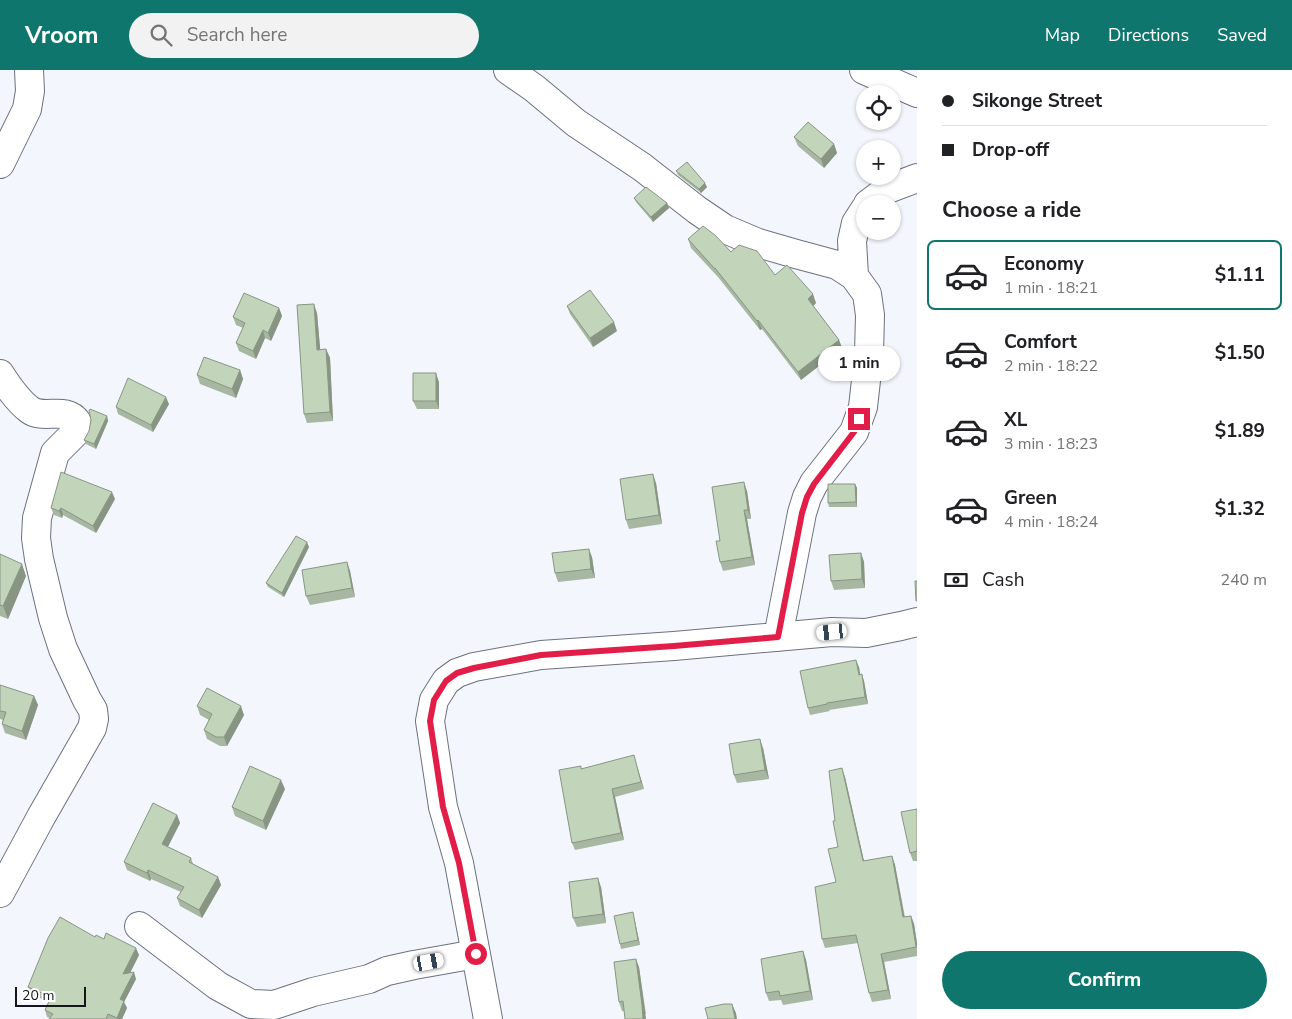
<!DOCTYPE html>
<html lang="en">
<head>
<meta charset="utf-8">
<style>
  body { margin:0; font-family:"Nunito Sans",sans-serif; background:#f2f2f2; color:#202124; height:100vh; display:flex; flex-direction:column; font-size:19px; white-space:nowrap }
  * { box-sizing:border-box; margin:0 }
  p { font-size:16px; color:#757577 }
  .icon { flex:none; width:28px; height:28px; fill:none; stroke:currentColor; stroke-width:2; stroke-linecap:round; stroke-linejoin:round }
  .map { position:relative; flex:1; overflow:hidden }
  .side { display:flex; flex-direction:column; background:#fff; width:375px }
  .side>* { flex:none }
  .top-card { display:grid; align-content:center; height:110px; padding:0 25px; background:#fff }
  .buttons { position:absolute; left:856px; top:15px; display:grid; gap:10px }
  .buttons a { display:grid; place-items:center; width:45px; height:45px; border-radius:50%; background:#fff; box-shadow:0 1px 4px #0004; font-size:25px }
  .scale { position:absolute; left:15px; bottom:12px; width:71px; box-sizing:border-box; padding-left:5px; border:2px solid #14161c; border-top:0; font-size:14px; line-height:18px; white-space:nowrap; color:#14161c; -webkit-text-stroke:4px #fff; paint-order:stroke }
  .end { position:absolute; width:22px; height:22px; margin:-11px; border:6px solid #e11d48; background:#fff; box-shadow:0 0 0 2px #fff }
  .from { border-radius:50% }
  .bubble { position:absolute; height:35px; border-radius:18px; background:#fff; box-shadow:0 1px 4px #0004; font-size:16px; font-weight:700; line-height:35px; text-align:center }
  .car { position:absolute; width:15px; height:30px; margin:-15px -8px; border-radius:6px; box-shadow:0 0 4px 1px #0007; background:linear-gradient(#fff 24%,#345 0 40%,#fff 0 76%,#345 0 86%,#fff 0) }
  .top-card b { display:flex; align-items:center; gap:18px; height:48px; font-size:19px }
  .top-card b+b { border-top:1px solid #e0e0e0 }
  .top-card i { width:12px; height:12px; background:#202124 }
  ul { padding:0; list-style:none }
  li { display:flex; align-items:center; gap:15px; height:70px; margin:0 10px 8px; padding:0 15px; border:2px solid transparent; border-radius:8px }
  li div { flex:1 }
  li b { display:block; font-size:19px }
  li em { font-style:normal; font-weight:700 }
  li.active { border-color:#0f766e }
  li>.icon { width:45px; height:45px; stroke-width:1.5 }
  h2 { padding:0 25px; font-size:22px; line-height:60px }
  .pay { display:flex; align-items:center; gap:12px; height:55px; padding:0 25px; font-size:19px }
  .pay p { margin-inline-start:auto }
  .button { display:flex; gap:10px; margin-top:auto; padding:10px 25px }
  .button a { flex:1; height:58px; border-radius:30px; background:#0f766e; color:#fff; font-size:20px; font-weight:700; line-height:58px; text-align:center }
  header { display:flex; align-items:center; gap:30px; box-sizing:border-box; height:70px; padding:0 25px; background:#0f766e; color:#fff }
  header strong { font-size:24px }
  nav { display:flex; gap:28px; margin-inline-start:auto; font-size:18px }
  .search { width:350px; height:45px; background:#f2f2f2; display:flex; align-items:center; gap:12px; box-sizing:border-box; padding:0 18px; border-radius:28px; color:#757577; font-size:19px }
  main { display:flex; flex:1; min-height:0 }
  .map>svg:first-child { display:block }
</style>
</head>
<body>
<header>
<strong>Vroom</strong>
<div class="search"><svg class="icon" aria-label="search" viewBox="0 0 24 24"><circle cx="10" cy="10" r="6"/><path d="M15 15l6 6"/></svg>Search here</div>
<nav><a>Map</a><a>Directions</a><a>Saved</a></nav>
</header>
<main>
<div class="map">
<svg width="917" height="949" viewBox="0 0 917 949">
  <rect width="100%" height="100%" fill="#f3f6fd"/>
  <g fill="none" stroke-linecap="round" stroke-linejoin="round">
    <!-- street casing -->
    <g stroke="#6c7181" stroke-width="30">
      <path id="street" d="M 508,0 L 534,18 L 576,53 L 642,97 L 697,140 L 725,159 L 758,173 L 796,184 L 837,195 L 854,206 L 867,224 L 870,245 L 869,284 L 863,337 L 854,362 L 814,413 L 807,427 L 802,443 L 778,567
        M 864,0 L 917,23
        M 0,94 L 27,39 L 30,21 L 29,0
        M 868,134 L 888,119 L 917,108
        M 854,206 L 852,171 L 856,153 L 865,139
        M 0,304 C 7,315 19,332 30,340 C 44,350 66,336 77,352 L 75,363 L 55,383 L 37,448 L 36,468 L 39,489 L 53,548 L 63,579 L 87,630 L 93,640 L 94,649 L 92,658 L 41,747 L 0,823
        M 139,856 L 218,916 L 251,934 L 274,935 L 313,922 L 369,909 L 387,901 L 414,895 L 476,884
        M 488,949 L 459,793 L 443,737 L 430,651 L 434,630 L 446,611 L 457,603 L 474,597 L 541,585 L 674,576 L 832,562 L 866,563 L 901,556 L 917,552"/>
    </g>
    <!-- street -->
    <use href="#street" stroke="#fff" stroke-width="28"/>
  </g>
  <!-- wall -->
  <path fill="#a7b7a1" d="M 794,67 L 834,74 L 837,83 L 824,98 L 798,76 Z
    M 676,101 L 707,117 L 701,123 L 678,105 Z
    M 634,128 L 667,133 L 669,138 L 653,152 L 636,132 Z
    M 688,169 L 731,182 L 775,205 L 816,233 L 813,236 L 839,270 L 842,278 L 801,310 L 762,259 L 760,260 L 718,207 L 691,178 Z
    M 567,236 L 617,261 L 593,277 L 570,244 Z
    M 279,238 L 282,246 L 271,271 L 265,268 L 256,289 L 239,281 L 236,273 L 243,258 L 236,255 L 233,247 Z
    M 317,243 L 320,279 L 326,279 L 330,288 L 333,351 L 307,353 L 304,344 Z
    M 240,300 L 243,309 L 236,328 L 200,314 L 197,305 Z
    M 439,312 L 439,339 L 417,339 L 413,331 Z
    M 169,334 L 153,362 L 118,344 L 116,337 Z
    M 107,346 L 108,351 L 96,379 L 86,374 L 84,370 Z
    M 656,413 L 662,454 L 629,459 L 626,450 Z
    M 855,414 L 857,418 L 857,437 L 829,437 L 828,433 Z
    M 747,421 L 751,449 L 747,449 L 755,495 L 723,501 L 720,492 L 720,471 Z
    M 115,429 L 96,463 L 63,445 L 62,448 L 54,445 L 51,438 Z
    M 309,477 L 284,527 L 268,517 L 266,513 Z
    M 861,483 L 864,492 L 865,518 L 834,520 L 831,511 Z
    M 0,484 L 26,506 L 8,549 L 0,546 Z
    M 592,487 L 595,508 L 558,512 L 555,503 Z
    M 347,492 L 350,501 L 355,527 L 310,535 L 306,526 Z
    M 859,597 L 860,604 L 864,611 L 868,634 L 829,640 L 830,641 L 810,645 L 808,638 Z
    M 0,615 L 34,626 L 38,635 L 26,670 L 5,663 L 2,654 L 3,650 L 0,649 Z
    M 197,636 L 244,645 L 227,676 L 220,676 L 207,669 L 204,660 L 209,650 L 200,645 Z
    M 763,678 L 769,709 L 737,713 L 734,705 Z
    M 636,693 L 644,719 L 615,727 L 624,770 L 575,780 L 572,773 L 582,699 Z
    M 845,707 L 864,791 L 892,786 L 895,795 L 905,847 L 911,846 L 914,854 L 917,873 L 917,886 L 884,892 L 891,929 L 872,932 L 869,923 L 858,873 L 825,878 L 822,869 L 836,812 L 838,777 L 835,751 Z
    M 285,719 L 266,760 L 235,746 L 232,737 Z
    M 917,739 L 917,791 L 913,791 L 910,783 Z
    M 177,745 L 180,753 L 168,777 L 191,788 L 193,794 L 218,807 L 221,815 L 202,848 L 180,836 L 177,828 L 181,822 L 151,809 L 150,811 L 127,800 L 124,792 Z
    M 601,817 L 606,853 L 577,857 L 573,848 Z
    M 634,847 L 640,875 L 621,879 L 620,874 Z
    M 95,867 L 139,885 L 130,903 L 136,909 L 124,932 L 127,938 L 122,949 L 49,949 L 50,948 L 47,947 L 45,940 L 49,932 L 30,924 L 28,917 Z
    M 803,881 L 806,890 L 813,930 L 783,935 L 781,930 L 769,931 L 766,923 Z
    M 639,897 L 646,944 L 622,941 L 619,932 Z"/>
  <!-- shaded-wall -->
  <path fill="#889583" d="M 834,74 L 837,83 L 824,98 L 821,89 Z
    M 705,113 L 707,117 L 701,123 L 699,119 Z
    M 667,133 L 669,138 L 653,152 L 651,147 Z
    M 813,224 L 816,233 L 811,238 L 808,229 Z
    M 314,234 L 317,243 L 321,288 L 317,280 Z
    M 279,238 L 282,246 L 271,271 L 268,263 Z
    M 758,250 L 762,259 L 760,260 L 757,251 Z
    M 614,252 L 617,261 L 593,277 L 590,268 Z
    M 263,260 L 265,268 L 256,289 L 253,281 Z
    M 839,270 L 842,278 L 801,310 L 798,302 Z
    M 326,279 L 330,288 L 333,351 L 330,342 Z
    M 240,300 L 243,309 L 236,328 L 232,319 Z
    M 436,303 L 439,312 L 439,339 L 436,331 Z
    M 166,327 L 169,334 L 153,362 L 151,355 Z
    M 107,346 L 108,351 L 96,379 L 94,374 Z
    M 653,404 L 656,413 L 662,454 L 659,445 Z
    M 744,412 L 747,421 L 751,449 L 748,440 Z
    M 855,414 L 857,418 L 857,437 L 856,432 Z
    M 112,422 L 115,429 L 96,463 L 93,456 Z
    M 61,438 L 63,445 L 62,448 L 59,441 Z
    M 744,440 L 747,449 L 755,495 L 752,487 Z
    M 307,472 L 309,477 L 284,527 L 282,523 Z
    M 589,479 L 592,487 L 595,508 L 591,499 Z
    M 861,483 L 864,492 L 865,518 L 862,509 Z
    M 347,492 L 350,501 L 355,527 L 352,518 Z
    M 22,494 L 26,506 L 8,549 L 3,536 Z
    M 856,590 L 859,597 L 861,611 L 859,605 Z
    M 862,604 L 864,611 L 868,634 L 865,627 Z
    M 34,626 L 38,635 L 26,670 L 22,661 Z
    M 241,636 L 244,645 L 227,676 L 224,667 Z
    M 760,669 L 763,678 L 769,709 L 765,700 Z
    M 634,685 L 636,693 L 644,719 L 641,712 Z
    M 842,698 L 845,707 L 866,800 L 863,791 Z
    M 281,710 L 285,719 L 266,760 L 263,751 Z
    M 612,719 L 615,727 L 624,770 L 621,763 Z
    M 177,745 L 180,753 L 165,782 L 162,774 Z
    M 892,786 L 895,795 L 906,856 L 903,847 Z
    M 148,800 L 151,809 L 150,811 L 147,803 Z
    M 218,807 L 221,815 L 202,848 L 199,840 Z
    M 598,808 L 601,817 L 606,853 L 603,844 Z
    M 633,842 L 634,847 L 640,875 L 638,870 Z
    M 911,846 L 914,854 L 917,873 L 917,879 Z
    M 136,878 L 139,885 L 126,911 L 123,904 Z
    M 803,881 L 806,890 L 813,930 L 810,921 Z
    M 881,884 L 884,892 L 891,929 L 888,920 Z
    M 636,889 L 639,897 L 646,949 L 643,949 Z
    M 134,902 L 136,909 L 124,932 L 127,938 L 122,949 L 117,949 L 120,929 Z
    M 732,934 L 736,943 L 737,949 L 735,949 Z"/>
  <!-- building -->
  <path fill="#c2d5bb" stroke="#889583" d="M 808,52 L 834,74 L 821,89 L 794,67 Z
    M 687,92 L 705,113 L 699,119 L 676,101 Z
    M 646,117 L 667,133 L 651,147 L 634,128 Z
    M 703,156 L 715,165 L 731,182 L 739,175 L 757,181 L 775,205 L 787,195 L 813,224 L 808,229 L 839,270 L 798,302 L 758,250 L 757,251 L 715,198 L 715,199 L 688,169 Z
    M 590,220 L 614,252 L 590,268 L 567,236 Z
    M 244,223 L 279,238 L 268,263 L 263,260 L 253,281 L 236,273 L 245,253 L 233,247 Z
    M 314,234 L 317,280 L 326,279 L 330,342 L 304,344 L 297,235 Z
    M 204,287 L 240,300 L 232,319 L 197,305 Z
    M 413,303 L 436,303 L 436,331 L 413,331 Z
    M 128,308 L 166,327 L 151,355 L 116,337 Z
    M 90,339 L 107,346 L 94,374 L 84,370 L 89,361 L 91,350 L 89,341 Z
    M 61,402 L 112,422 L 93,456 L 61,438 L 59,441 L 51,438 Z
    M 653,404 L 659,445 L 626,450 L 620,409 Z
    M 744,412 L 748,440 L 744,440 L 752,487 L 720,492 L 716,471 L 720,471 L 712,417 Z
    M 828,414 L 855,414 L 856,432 L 828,433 Z
    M 296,466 L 307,472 L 282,523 L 266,513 Z
    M 589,479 L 591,499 L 555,503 L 552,483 Z
    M 861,483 L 862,509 L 831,511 L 829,485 Z
    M 0,484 L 22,494 L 3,536 L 0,535 Z
    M 347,492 L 352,518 L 306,526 L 302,500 Z
    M 915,511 L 917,511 L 917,531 L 916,531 Z
    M 856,590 L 859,605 L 862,604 L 865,627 L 827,633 L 827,634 L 808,638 L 800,601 Z
    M 0,615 L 34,626 L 22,661 L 2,654 L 6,642 L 0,641 Z
    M 207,618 L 241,636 L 224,667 L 216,667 L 204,660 L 212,644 L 197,636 Z
    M 760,669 L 765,700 L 734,705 L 729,674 Z
    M 634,685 L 641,712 L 612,719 L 621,763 L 572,773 L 559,700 L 581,696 L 581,699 Z
    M 250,696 L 281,710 L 263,751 L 232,737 Z
    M 842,698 L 863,791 L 892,786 L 903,847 L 911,846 L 916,877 L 881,884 L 888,920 L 869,923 L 856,865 L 822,869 L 815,817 L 836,812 L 828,779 L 838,777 L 833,751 L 835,751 L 829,701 Z
    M 153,733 L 177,745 L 162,774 L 191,788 L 189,792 L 218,807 L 199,840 L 177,828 L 184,817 L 148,800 L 147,803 L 124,792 Z
    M 917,739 L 917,781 L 910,783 L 901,742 Z
    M 598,808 L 603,844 L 573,848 L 569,812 Z
    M 633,842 L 638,870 L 620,874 L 614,846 Z
    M 60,847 L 95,867 L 96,865 L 104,869 L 106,863 L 136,878 L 123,904 L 134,902 L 120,929 L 124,931 L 117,948 L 108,944 L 106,949 L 49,949 L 53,944 L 45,940 L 51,927 L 28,917 L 48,868 Z
    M 803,881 L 810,921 L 780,926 L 779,921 L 766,923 L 761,889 Z
    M 636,889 L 642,935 L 643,949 L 625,949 L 623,931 L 619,932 L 614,892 Z
    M 724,934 L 732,934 L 735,949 L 708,949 L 705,938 Z"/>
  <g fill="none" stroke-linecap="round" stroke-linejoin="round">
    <!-- route -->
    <path stroke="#e11d48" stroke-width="6" d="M 476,884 L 459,793 L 443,737 L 430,651 L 434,630 L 446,611 L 457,603 L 474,598 L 541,585 L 674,576 L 778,567 L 802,443 L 807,427 L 814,414 L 854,362 L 859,349"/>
  </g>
</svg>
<div class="buttons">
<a><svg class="icon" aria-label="locate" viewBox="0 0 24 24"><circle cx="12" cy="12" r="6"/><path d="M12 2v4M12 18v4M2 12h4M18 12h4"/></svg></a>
<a>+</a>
<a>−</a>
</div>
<div class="scale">20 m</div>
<i class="end from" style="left:476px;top:884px"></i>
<i class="end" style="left:859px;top:349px"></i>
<div class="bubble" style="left:818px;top:276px;width:82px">1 min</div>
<i class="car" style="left:832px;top:562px;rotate:264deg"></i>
<i class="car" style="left:429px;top:892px;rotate:80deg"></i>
</div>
<section class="side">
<div class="top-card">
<b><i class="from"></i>Sikonge Street</b>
<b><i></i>Drop-off</b>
</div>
<h2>Choose a ride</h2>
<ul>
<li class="active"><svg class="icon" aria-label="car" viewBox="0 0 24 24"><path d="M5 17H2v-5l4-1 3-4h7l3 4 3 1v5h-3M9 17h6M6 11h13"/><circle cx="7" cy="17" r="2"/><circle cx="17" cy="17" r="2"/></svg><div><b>Economy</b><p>1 min · 18:21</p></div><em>$1.11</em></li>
<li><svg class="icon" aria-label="car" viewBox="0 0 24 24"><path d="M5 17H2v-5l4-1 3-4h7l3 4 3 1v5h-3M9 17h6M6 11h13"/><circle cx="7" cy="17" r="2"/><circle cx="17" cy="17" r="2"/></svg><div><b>Comfort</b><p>2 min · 18:22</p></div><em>$1.50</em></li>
<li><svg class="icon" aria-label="car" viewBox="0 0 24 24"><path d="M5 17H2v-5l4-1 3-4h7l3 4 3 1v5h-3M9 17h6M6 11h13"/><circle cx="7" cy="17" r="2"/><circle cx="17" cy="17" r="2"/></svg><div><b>XL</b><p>3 min · 18:23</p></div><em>$1.89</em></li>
<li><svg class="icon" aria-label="car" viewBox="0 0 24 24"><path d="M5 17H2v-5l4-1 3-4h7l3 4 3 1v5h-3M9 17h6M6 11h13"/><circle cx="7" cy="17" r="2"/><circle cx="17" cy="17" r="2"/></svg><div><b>Green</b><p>4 min · 18:24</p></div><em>$1.32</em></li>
</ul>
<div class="pay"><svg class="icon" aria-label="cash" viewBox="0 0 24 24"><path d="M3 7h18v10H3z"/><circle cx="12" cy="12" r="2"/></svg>Cash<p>240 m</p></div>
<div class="button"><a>Confirm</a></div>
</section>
</main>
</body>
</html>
